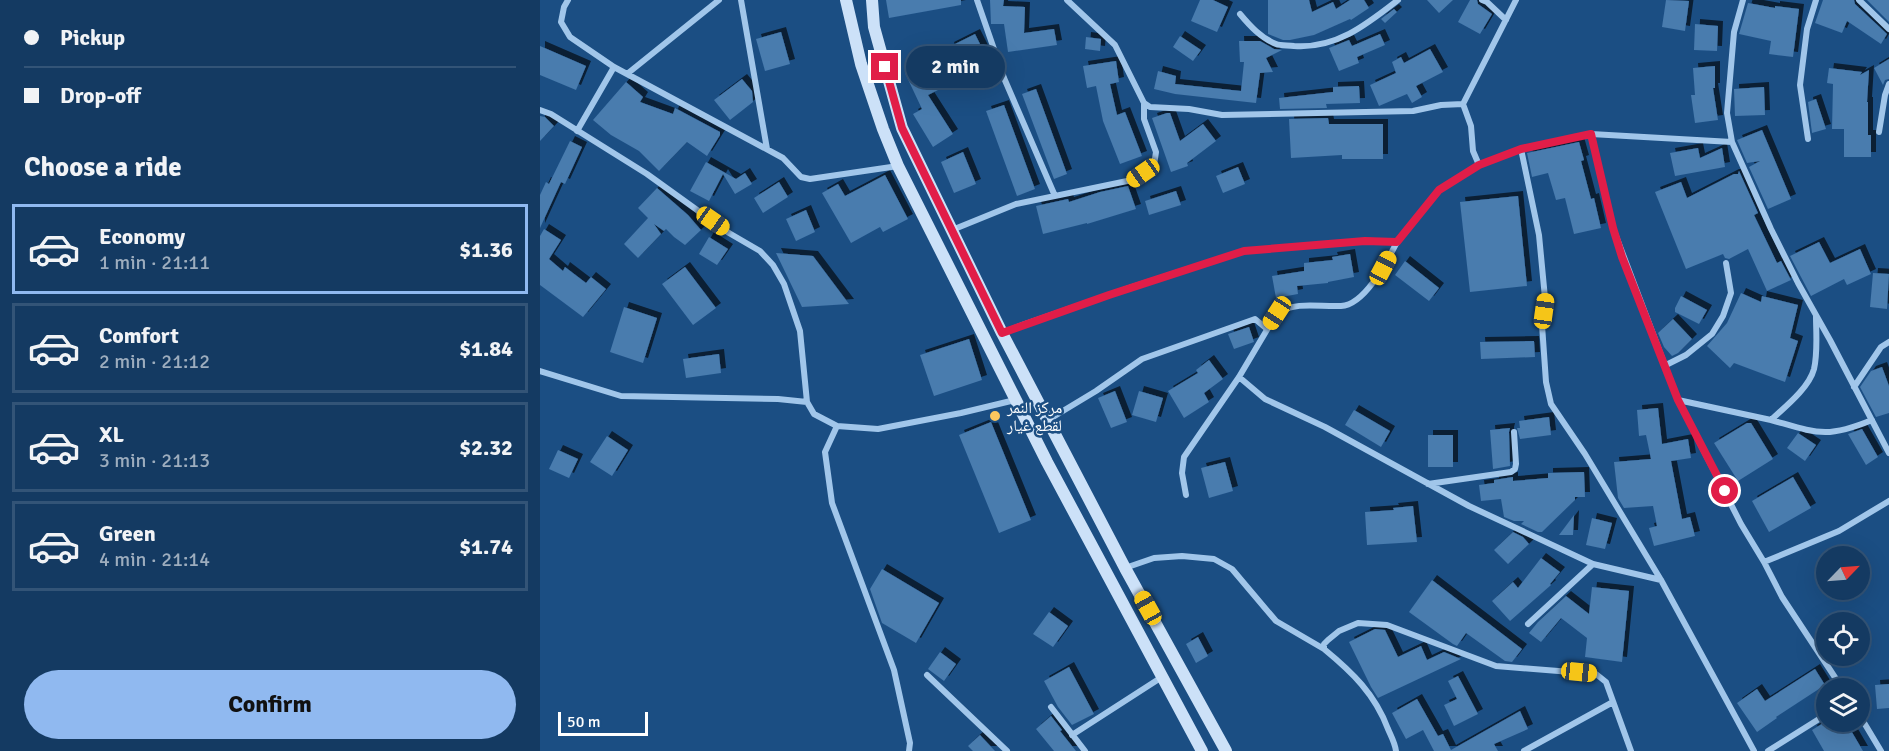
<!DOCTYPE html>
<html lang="en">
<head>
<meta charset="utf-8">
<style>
  body { margin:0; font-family:Signika,"Noto Naskh Arabic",sans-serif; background:#1d4168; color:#f1f3f6; height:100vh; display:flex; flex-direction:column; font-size:22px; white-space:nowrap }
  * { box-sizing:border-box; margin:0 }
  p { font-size:20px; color:#9dadbe }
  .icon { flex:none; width:33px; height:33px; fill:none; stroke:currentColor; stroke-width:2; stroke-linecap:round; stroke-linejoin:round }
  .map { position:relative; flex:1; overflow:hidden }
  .sheet { display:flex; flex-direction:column; background:#143a62; width:540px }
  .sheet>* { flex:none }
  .banner { display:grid; align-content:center; height:132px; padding:0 24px; background:#143a62 }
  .needle { width:39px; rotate:65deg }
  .fabs { position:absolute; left:1276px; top:546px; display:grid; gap:12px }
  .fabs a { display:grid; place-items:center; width:54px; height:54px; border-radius:50%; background:#143a62; box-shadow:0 6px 24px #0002,0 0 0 2px #335477; font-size:30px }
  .scale { position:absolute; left:18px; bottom:15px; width:90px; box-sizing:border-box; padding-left:6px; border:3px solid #fff; border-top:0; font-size:16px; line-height:21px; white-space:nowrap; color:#fff; -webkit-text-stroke:4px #1b4e83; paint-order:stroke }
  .end { position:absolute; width:27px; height:27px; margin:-14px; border:8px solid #e11d48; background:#fff; box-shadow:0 0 0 3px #fff }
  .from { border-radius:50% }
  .bubble { position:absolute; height:42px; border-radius:21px; background:#143a62; box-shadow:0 6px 24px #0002,0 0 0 2px #335477; font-size:20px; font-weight:800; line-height:42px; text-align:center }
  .car { position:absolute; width:18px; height:36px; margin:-18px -9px; border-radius:8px; box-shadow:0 0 4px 2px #0007; background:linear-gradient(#f5c518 24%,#345 0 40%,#f5c518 0 76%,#345 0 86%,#f5c518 0) }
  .banner b { display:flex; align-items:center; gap:21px; height:57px; font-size:22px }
  .banner b+b { border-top:2px solid #335477 }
  .banner i { width:15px; height:15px; background:#f1f3f6 }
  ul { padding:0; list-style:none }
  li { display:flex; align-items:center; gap:18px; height:90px; margin:0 12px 9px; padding:0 12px; border:3px solid #335477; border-radius:0px }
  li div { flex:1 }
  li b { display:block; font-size:22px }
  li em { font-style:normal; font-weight:800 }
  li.current { border-color:#90b9f0 }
  li>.icon { width:54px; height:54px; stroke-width:1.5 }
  h2 { padding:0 24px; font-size:27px; line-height:72px }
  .cta { display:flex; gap:12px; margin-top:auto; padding:12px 24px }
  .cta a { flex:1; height:69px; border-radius:36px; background:#90b9f0; color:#111; font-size:24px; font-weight:800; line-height:69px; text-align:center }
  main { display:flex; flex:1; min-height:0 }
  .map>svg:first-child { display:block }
</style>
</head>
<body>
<main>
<section class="sheet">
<div class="banner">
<b><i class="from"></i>Pickup</b>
<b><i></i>Drop-off</b>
</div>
<h2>Choose a ride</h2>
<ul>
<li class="current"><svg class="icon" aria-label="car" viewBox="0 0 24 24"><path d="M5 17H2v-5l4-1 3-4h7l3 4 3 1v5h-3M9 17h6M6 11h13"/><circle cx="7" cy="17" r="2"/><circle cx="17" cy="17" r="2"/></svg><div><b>Economy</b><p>1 min · 21:11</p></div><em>$1.36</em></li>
<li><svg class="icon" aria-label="car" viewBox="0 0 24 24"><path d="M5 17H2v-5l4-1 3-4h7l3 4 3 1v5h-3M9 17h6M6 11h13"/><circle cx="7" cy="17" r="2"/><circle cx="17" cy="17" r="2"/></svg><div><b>Comfort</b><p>2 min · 21:12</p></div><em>$1.84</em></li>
<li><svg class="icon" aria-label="car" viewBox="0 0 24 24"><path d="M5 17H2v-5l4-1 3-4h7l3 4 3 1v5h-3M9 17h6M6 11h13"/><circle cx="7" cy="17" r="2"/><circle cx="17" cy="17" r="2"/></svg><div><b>XL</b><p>3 min · 21:13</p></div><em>$2.32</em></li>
<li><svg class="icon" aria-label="car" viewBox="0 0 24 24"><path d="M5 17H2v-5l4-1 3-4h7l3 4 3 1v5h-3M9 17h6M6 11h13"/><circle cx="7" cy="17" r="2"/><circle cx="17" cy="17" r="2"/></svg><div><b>Green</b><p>4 min · 21:14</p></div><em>$1.74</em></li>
</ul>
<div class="cta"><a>Confirm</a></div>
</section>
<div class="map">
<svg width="1349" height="751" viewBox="0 0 1349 751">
  <defs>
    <filter id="shadow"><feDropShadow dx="5" dy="-5" stdDeviation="0" flood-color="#0009"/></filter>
  </defs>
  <rect width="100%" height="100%" fill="#1b4e83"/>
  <!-- building -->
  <path fill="#487bae" filter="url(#shadow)" d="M 346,0 L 421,0 L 421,5 L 349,18 Z
    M 450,0 L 464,0 L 463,6 L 485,7 L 484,33 L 514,29 L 517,45 L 468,52 L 464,24 L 451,24 Z
    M 660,0 L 673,0 L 688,7 L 677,32 L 651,21 Z
    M 728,0 L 769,0 L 772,12 L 793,2 L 796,9 L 810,0 L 824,0 L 829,8 L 811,20 L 810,19 L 774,35 L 750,40 L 743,40 L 728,34 Z
    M 887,0 L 913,0 L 899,13 Z
    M 930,0 L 937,0 L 938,4 L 952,14 L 940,34 L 918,22 Z
    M 1126,0 L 1149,1 L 1145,31 L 1122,27 Z
    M 1283,0 L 1314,0 L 1315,4 L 1347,34 L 1341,44 L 1307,21 L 1302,33 L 1275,23 Z
    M 1327,0 L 1349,0 L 1349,22 Z
    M 1208,3 L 1235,8 L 1235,6 L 1259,9 L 1253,57 L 1229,54 L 1231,41 L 1199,34 Z
    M 854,9 L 857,12 L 845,23 L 841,19 Z
    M 1155,24 L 1178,26 L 1177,51 L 1154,50 Z
    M 241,32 L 250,64 L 225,71 L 216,39 Z
    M 435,34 L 450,64 L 388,95 L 413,134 L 393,147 L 373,114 L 382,109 L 365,73 L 411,52 L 409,47 Z
    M 840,34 L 845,45 L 817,57 L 819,63 L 799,71 L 789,48 L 809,40 L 812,46 Z
    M 640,36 L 661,50 L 653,61 L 633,47 Z
    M 546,37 L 561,39 L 560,51 L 545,49 Z
    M 699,41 L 720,41 L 734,49 L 742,50 L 726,58 L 733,72 L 720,73 L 716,103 L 635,94 L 614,89 L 618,71 L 636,76 L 635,84 L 701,91 L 704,62 L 700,62 Z
    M 0,46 L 46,66 L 36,90 L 0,75 Z
    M 890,49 L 903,72 L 876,86 L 882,97 L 872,103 L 867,94 L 839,106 L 830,85 L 856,73 L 852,62 L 861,57 L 864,63 Z
    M 1349,59 L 1349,79 L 1345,80 L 1343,85 L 1334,68 Z
    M 576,61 L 579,82 L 570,84 L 577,115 L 585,112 L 602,156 L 580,164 L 563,121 L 556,86 L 547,88 L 543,66 Z
    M 1175,66 L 1175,88 L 1173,88 L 1178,120 L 1155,123 L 1151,95 L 1155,95 L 1153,68 Z
    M 1289,68 L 1322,72 L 1320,75 L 1329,70 L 1327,102 L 1328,102 L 1328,135 L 1331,135 L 1331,157 L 1304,157 L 1304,129 L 1292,129 L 1293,84 L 1287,83 Z
    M 202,79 L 212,91 L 213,102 L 190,120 L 174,100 Z
    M 86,82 L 103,97 L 100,102 L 133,114 L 135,108 L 180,132 L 180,135 L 167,156 L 147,142 L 119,171 L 99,151 L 71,135 L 53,120 Z
    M 819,86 L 820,103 L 786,104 L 787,108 L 740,109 L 739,98 L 793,92 L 793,87 Z
    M 1224,87 L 1225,115 L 1195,116 L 1194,89 Z
    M 496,89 L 527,174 L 514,179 L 482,94 Z
    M 1276,99 L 1286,129 L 1272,133 L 1268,102 Z
    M 464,105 L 495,189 L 477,196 L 446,111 Z
    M 627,113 L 630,113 L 640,141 L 663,124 L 676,141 L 647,163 L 648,166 L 631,172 L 612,118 Z
    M 0,116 L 5,117 L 14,126 L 0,141 Z
    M 788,118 L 789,124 L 843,124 L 843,159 L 802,159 L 802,155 L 751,158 L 749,119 Z
    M 1222,130 L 1251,199 L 1228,209 L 1209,167 L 1220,161 L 1207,163 L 1197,140 Z
    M 30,141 L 42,147 L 25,184 L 21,182 L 0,228 L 0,195 L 6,182 L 9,184 Z
    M 1039,142 L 1044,160 L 1041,161 L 1051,199 L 1054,198 L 1061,228 L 1034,234 L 1025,198 L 1016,200 L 1008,173 L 992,177 L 987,153 Z
    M 1158,148 L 1160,158 L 1182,148 L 1185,167 L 1135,176 L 1130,153 Z
    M 423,152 L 436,184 L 414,193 L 401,162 Z
    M 166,162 L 196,179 L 205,173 L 212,184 L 195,194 L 183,174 L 169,201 L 150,191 Z
    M 698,167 L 705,184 L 683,193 L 676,176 Z
    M 1199,171 L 1218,213 L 1214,215 L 1237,263 L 1241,261 L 1251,280 L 1227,291 L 1208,249 L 1189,259 L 1185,258 L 1183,254 L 1146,269 L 1115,192 L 1141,182 L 1147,198 L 1194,174 L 1198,174 Z
    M 345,175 L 368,219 L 343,232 L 340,227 L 311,243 L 282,193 L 298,184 L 305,196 Z
    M 239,182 L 248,197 L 223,213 L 214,198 Z
    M 588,186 L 596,209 L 547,224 L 547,223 L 503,234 L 496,206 L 528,199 L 529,202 L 560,192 Z
    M 117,188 L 148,215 L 161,230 L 145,245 L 134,237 L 126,229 L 124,231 L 114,224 L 121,234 L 98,258 L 84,244 L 108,218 L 98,208 Z
    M 636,191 L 641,205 L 609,215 L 605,201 Z
    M 978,196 L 987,286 L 930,292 L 920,202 Z
    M 266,210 L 275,232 L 256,241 L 246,219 Z
    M 4,229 L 21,240 L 9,259 L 23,271 L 25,267 L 46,283 L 51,277 L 66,289 L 43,317 L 0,285 L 0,236 Z
    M 169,237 L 188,249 L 177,265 L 159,254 Z
    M 1279,242 L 1290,263 L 1320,249 L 1331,274 L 1307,285 L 1304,279 L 1271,296 L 1250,256 Z
    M 236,253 L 273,256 L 309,304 L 262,307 Z
    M 810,254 L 814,277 L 788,282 L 788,283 L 757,286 L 758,294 L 736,298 L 732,276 L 764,271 L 764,263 L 793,260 L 792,257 Z
    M 865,261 L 899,288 L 889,301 L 855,275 Z
    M 145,267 L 176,308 L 153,325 L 122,284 Z
    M 1333,273 L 1349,274 L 1347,309 L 1330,307 Z
    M 1201,293 L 1221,302 L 1222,296 L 1258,305 L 1250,338 L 1258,341 L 1245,382 L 1194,363 L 1190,368 L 1167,346 L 1187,323 Z
    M 1141,296 L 1167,310 L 1159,324 L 1135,312 L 1135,308 Z
    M 84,307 L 117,318 L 103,363 L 70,352 Z
    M 1133,319 L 1152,339 L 1138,353 L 1132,356 L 1124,347 L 1118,333 Z
    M 709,327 L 714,342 L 694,349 L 688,334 Z
    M 429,339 L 442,380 L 394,396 L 380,355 Z
    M 994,341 L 995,357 L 941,359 L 940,342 Z
    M 179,354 L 181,373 L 146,378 L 143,359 Z
    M 669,360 L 683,379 L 664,393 L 669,402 L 644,418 L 628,391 L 658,373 L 656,370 Z
    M 1342,367 L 1349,386 L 1349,413 L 1336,417 L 1320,387 L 1331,371 Z
    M 575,391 L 587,422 L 571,428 L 558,398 Z
    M 599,391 L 623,398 L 616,422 L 592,415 Z
    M 1118,408 L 1122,444 L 1148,439 L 1151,458 L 1131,461 L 1142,519 L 1150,517 L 1155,536 L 1114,546 L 1109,528 L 1117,526 L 1113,506 L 1084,508 L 1078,498 L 1074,462 L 1111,459 L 1106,435 L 1099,436 L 1097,410 Z
    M 814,410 L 850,431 L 841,447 L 805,425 Z
    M 1009,417 L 1011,435 L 980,439 L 977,428 L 980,428 L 979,421 Z
    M 451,422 L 491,520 L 459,533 L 419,435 Z
    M 1207,423 L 1211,423 L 1233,459 L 1198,481 L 1174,443 Z
    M 970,428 L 969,432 L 970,466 L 953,469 L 950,430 Z
    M 1322,429 L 1338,457 L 1326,465 L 1308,434 Z
    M 1258,433 L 1276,445 L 1265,461 L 1247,448 Z
    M 888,435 L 913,435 L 913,467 L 888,467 Z
    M 67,436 L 88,450 L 72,476 L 50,462 Z
    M 18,450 L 38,459 L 29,478 L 9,469 Z
    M 685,462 L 693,491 L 669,498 L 661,468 Z
    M 1044,472 L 1045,497 L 1035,497 L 1035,500 L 1002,532 L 998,532 L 981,524 L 984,521 L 974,521 L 964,517 L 961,499 L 941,501 L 939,485 L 954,483 L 954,480 L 973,477 L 973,481 L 1008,478 L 1008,473 Z
    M 1253,477 L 1271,508 L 1229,532 L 1212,501 Z
    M 873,506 L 877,542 L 827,545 L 825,512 L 854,510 L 853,508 Z
    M 1034,515 L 1033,535 L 1019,535 Z
    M 1052,518 L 1072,523 L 1065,549 L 1046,545 Z
    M 973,532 L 983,537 L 989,544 L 968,564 L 954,550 Z
    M 1001,558 L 1020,572 L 1010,584 L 1011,585 L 970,621 L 952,601 L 973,582 L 978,588 Z
    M 342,569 L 399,603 L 376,643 L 342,623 L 330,589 Z
    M 892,580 L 982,649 L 972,662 L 965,661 L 926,633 L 917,646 L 913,644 L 869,612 Z
    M 1052,587 L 1089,591 L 1082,662 L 1045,657 L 1047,638 L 1021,618 L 1001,642 L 989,633 L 998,622 L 1026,596 L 1049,614 Z
    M 509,612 L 528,626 L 513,647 L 493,634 Z
    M 835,629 L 845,630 L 858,657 L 881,646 L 887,660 L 904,652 L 921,659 L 838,698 L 831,687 L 809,642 Z
    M 658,637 L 668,656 L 656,663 L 646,644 Z
    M 400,652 L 416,664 L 404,681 L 388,669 Z
    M 529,667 L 554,714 L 532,725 L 518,707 L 504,681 Z
    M 1275,669 L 1285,685 L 1236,717 L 1237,718 L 1217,732 L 1197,703 L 1217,689 L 1225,701 Z
    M 918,676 L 938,714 L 914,726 L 904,705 L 917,699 L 908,681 Z
    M 1349,684 L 1349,708 L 1337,709 L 1335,685 Z
    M 877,699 L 898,736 L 903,734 L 911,750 L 980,711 L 988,729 L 954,744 L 958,751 L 894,751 L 883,730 L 866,739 L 852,713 Z
    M 511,716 L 522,730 L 520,731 L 536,751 L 514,751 L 496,729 Z
    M 1285,722 L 1306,722 L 1323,751 L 1284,751 L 1272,730 Z
    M 440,735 L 455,751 L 433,751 L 428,746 Z"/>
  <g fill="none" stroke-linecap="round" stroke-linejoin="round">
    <!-- street -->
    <path stroke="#a1c6ea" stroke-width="6" d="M 28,0 L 24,7 L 21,22 L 30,37 L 74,67 L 243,158 L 261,177 L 270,179 L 358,166
      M 201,0 L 227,149
      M 437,0 L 464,78 L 515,196
      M 527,0 L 575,45 L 604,103 L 610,107 L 649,109 L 682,115 L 873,111 L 901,105 L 923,104 L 976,0
      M 942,0 L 947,2 L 966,20
      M 1203,0 L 1194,32 L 1187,113 L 1192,142 L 1231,229 L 1258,283 L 1290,340 L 1349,453
      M 1319,0 L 1349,29
      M 700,14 C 710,26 721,38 736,44 C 741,46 748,45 754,46 C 796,49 826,25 858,0
      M 87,74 L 179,0
      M 923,104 L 931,126 L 933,151 L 939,165
      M 0,110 L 11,114 L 107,174 L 189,233 L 220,251 L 233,265 L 244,284 L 260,331 L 267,402
      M 37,131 L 74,67
      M 1339,132 L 1345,95 L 1349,84
      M 1051,134 L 1073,228 L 1138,400 L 1201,524 L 1224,562 L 1242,597 L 1302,688
      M 1268,139 L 1260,85 L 1267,29 L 1276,0
      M 981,149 L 999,235 L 1005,298 L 1002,325 L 1006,382 L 1011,404 L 1045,454 L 1121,580 L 1214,751
      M 412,230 L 476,204 L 592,180 L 614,165 L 616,152 L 604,119 L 604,103
      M 462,333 L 485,324 L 589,288 L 704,251 L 825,241 L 857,242 L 899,190 L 939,165 L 981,149 L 1051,134 L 1192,142
      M 1124,366 L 1146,355 L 1172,334 L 1183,316 L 1191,293 L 1186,263
      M 0,371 L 81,396 L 238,399 L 267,402 L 274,414 L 297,426 L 338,429 L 421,413 L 475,400
      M 699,377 L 725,399 L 785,427 L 929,506 L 1053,564 L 1121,580
      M 1314,387 L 1341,347 L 1349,342
      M 1138,400 L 1231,420 C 1245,407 1269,388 1274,369 C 1278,352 1276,333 1276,316
      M 508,420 L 556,391 L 602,359 L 715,319 L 727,329
      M 1231,420 C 1277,433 1286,439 1332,420
      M 297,426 L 285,452 L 292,503 L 354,670 L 370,743 L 369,751
      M 888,484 L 971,472 L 975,469 L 976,464 L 974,432
      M 646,495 L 642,473 L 644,457 L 699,377 L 737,313 C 758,301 778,307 801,306 C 825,305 847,261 857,242
      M 1224,562 L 1299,531 L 1349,501
      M 585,568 L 614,558 L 642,556 L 674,559 L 692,569 L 736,621 L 784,649
      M 988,624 L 1053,564
      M 387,675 L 467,751
      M 511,707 L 545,751
      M 1320,716 L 1341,751
      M 532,735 L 622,677
      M 856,751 C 855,743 851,736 848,729 C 835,694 812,672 784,649 L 784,644 L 788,640 L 799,631 L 818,623 L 847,625 L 956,666 L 1056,674 L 1066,682 L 1091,751
      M 984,751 L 1073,702
      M 1228,751 L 1287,714"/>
    <!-- secondary -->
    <path stroke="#cce1f8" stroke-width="12" d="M 306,0 L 321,64 L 343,129 L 358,166 L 507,462 L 662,751
      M 332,0 L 334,27 L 362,128 L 462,333 L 585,568 L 686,751"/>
  </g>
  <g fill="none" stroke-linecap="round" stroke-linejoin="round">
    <!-- route -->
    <path stroke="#e11d48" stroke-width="8" d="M 345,67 L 362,128 L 462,333 L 569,295 L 704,251 L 825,241 L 857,242 L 899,190 L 939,165 L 981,149 L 1051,134 L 1073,228 L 1082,257 L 1138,400 L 1185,491"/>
  </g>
  <!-- markers -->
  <circle fill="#fbc65e" stroke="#1b4e83" stroke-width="2" cx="455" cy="416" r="6"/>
  <g text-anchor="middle" stroke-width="5" stroke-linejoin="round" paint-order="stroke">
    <!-- poi labels -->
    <g font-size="16" fill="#fff" stroke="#1b4e83" text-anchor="start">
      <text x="467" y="413">مركز النمر<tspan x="467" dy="18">لقطع غيار</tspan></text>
    </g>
  </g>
</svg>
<div class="fabs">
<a><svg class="needle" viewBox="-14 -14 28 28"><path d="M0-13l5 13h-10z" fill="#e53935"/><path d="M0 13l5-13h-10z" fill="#9dadbe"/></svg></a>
<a><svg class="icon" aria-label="locate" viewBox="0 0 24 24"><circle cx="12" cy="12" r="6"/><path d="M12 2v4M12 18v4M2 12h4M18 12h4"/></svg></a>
<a><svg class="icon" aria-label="layers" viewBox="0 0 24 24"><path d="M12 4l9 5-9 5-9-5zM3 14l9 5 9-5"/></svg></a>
</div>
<div class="scale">50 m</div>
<i class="end from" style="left:1185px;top:491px"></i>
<i class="end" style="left:345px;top:67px"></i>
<div class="bubble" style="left:366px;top:46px;width:99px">2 min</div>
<i class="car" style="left:603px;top:173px;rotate:235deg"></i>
<i class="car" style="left:173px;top:221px;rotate:125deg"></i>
<i class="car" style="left:843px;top:268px;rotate:28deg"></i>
<i class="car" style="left:1004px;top:311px;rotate:8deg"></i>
<i class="car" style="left:737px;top:313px;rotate:213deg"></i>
<i class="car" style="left:608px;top:608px;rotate:331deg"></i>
<i class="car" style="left:1039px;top:672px;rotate:96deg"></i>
</div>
</main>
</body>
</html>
